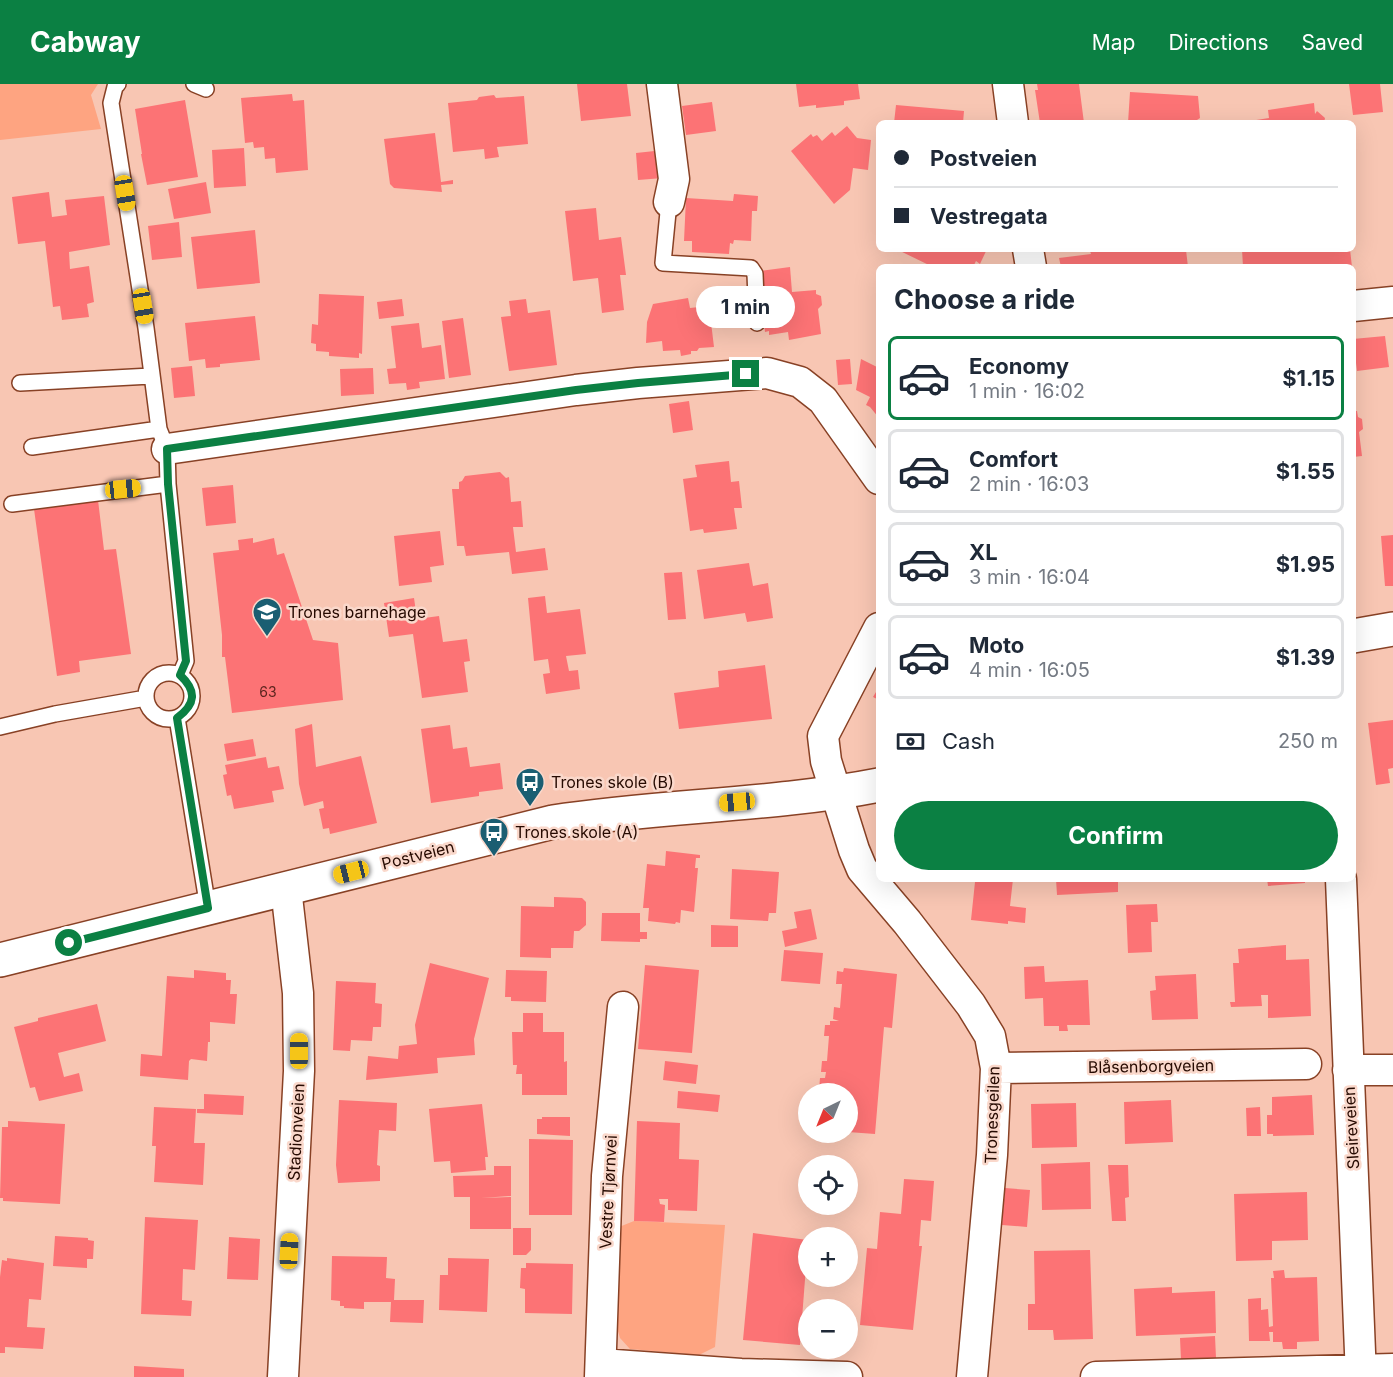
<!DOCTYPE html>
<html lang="en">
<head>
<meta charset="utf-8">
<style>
  body { margin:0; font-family:Inter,sans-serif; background:#f6f6f7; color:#1f2937; height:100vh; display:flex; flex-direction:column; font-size:22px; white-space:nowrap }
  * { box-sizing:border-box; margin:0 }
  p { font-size:20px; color:#747a83 }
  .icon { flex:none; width:33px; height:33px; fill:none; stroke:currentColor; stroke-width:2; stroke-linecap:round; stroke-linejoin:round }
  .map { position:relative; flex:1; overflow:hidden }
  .drawer { position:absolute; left:876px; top:180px; width:480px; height:618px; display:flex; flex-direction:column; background:#fff; border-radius:9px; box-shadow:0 6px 24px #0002 }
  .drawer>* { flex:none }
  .hud { position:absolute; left:876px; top:36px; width:480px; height:132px; border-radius:9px; box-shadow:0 6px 24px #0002; display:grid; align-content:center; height:132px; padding:0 18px; background:#fff }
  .needle { width:39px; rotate:223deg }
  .controls { position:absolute; left:798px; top:999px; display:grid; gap:12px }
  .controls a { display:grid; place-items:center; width:60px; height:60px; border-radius:50%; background:#fff; box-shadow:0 6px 24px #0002; font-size:30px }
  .end { position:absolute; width:27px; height:27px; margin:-14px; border:8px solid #0b8043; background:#fff; box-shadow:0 0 0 3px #fff }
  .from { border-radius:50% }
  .bubble { position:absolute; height:42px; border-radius:21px; background:#fff; box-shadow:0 6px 24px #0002; font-size:20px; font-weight:700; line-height:42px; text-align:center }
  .car { position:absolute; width:18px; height:36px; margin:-18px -9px; border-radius:8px; box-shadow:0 0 4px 2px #0007; background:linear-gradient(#f5c518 24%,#345 0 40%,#f5c518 0 76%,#345 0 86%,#f5c518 0) }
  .hud b { display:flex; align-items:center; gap:21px; height:57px; font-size:22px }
  .hud b+b { border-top:2px solid #e0e1e3 }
  .hud i { width:15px; height:15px; background:#1f2937 }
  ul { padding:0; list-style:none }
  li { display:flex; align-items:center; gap:18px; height:84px; margin:0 12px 9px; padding:0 6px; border:3px solid #e0e1e3; border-radius:9px }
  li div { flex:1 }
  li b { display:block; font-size:22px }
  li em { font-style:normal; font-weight:700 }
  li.current { border-color:#0b8043 }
  li>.icon { width:54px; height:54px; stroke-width:1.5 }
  h2 { padding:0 18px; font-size:27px; line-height:72px }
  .pay { display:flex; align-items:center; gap:15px; height:66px; padding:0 18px; font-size:22px }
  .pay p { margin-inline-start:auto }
  .button { display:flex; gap:12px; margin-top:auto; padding:12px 18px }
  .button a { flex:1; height:69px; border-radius:36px; background:#0b8043; color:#fff; font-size:24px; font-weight:700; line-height:69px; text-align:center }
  header { display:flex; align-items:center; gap:36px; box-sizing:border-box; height:84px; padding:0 30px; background:#0b8043; color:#fff }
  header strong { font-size:28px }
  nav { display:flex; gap:33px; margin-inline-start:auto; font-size:21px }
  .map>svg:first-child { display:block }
</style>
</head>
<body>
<header>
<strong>Cabway</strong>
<nav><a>Map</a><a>Directions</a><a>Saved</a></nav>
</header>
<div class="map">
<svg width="1393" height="1293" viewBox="0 0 1393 1293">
  <rect width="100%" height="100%" fill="#f8c6b3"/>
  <!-- green -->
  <path fill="#fea481" d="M 0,0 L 98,0 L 91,11 L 101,45 L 0,56 Z
    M 634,1137 L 725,1141 L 715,1263 L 699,1271 L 630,1265 L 620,1254 L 614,1234 L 619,1143 Z"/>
  <!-- building -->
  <path fill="#fc7375" d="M 577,0 L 627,0 L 631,32 L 581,37 Z
    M 796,0 L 858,0 L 860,15 L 844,17 L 844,21 L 816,24 L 816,21 L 799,23 Z
    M 1037,0 L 1079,0 L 1084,39 L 1040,39 L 1035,6 L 1038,6 Z
    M 1349,0 L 1380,0 L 1383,28 L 1353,31 Z
    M 1130,8 L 1198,12 L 1200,34 L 1197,36 L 1197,39 L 1128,39 Z
    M 292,10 L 293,17 L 304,16 L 308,86 L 276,89 L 275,74 L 265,75 L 264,63 L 254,64 L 253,58 L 245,59 L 241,14 Z
    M 494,11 L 496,14 L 524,12 L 528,60 L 497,63 L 499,73 L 485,75 L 484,65 L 453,68 L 448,19 L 477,16 L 479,13 Z
    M 185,16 L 198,93 L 147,101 L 141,70 L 142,70 L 135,25 Z
    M 712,18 L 716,47 L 686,51 L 682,22 Z
    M 1314,19 L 1315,30 L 1317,27 L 1325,34 L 1324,39 L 1251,39 L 1250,37 L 1269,34 L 1268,26 Z
    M 896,21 L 964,27 L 963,39 L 894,39 Z
    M 847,42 L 857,54 L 871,56 L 868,86 L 853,84 L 850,106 L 834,120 L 791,67 L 811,50 L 813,53 L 817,51 L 822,57 L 832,48 L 835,52 Z
    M 435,49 L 441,98 L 453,96 L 453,100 L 441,101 L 442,108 L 394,104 L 390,100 L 384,55 Z
    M 244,64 L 246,102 L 214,104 L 212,66 Z
    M 664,66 L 663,94 L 638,96 L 636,69 Z
    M 206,98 L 211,129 L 174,135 L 168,105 Z
    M 49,108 L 52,133 L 67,131 L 65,116 L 104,112 L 110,161 L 69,168 L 70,185 L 89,182 L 94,218 L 87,220 L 89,233 L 62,236 L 60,222 L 53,223 L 45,157 L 18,160 L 12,113 Z
    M 734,110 L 758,112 L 757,127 L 752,127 L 751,157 L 734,156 L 733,160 L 730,159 L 729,170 L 692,168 L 692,157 L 684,157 L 686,114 L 733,117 Z
    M 596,124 L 599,156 L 621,153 L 626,191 L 620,191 L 624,226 L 602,229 L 598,194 L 573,197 L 565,127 Z
    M 179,138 L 182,173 L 152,176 L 148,142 Z
    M 255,146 L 260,199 L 197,205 L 191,153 Z
    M 896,165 L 987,165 L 980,180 L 976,177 L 973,183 L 933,183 Z
    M 1105,165 L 1173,165 L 1173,168 L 1186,166 L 1188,183 L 1061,183 L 1059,174 L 1091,170 L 1090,167 Z
    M 1242,165 L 1350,165 L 1352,183 L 1243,183 Z
    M 790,183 L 792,208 L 816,206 L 816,210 L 821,212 L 822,221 L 818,225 L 821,250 L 789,256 L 788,248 L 769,251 L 769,247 L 765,248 L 763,232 L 767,231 L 761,187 Z
    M 319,210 L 364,212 L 362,270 L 359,269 L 359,274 L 329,272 L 329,268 L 316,267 L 316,260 L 311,259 L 312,240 L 318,241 Z
    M 688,214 L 690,224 L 709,222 L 714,263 L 699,264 L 697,267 L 691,267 L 691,270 L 681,272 L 680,266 L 663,267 L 662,257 L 646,259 L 647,238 L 653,220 Z
    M 402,215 L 404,232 L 379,235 L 377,218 Z
    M 526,215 L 528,229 L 550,226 L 557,281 L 509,287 L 501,233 L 511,232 L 509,217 Z
    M 255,232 L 260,276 L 220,280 L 220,283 L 206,284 L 205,275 L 189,277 L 185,239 Z
    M 463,234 L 471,291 L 449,294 L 442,237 Z
    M 419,239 L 422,264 L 441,261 L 445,295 L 419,298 L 420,304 L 407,306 L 406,299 L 389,300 L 387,285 L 396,284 L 391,242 Z
    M 1385,252 L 1389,283 L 1357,287 L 1353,255 Z
    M 850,275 L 852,300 L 838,301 L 836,276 Z
    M 861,275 L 879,284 L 879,334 L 870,323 L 866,321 L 870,313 L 856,306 Z
    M 192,282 L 195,312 L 174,314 L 171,284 Z
    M 373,284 L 374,310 L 341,312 L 340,285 Z
    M 689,317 L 693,346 L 673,349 L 669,320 Z
    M 1353,327 L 1357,327 L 1358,333 L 1362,335 L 1363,345 L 1359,348 L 1362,372 L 1353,373 Z
    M 729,377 L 731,398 L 739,397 L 742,424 L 734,424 L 737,445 L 704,449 L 703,445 L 690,447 L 683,395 L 697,393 L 695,381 Z
    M 500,388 L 506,394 L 509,393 L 511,418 L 521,417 L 523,443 L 513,443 L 516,468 L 545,464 L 548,486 L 512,490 L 509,468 L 466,472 L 464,462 L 457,462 L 452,405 L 459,405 L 459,398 L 462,397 L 465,392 Z
    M 233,401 L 236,439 L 206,442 L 202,404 Z
    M 98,416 L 104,466 L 116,465 L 131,570 L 79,577 L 80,588 L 57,592 L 34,425 Z
    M 440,447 L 444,481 L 430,483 L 432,498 L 399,502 L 394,452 Z
    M 1393,451 L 1393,502 L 1385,502 L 1381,452 Z
    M 253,454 L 253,459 L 274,454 L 277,471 L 284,469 L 313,556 L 338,559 L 343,616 L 232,629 L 225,573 L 222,573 L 222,551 L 213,469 L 239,466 L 238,456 Z
    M 749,479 L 753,502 L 768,499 L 773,534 L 747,538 L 745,529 L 704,535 L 697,486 Z
    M 682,488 L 686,535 L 668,536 L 664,489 Z
    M 545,512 L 547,529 L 580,525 L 586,570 L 566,572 L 569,587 L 578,586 L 580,605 L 546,610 L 543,590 L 550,589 L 548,575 L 534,577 L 528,514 Z
    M 414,514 L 417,535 L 439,532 L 443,558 L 467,555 L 470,577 L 464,578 L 468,608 L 422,614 L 413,550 L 389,553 L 384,519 Z
    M 765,581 L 772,635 L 679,645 L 674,609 L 719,603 L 718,587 Z
    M 879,603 L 879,616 L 873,613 Z
    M 1393,636 L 1393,684 L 1388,685 L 1390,699 L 1376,701 L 1368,639 Z
    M 312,640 L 316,683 L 361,672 L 377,739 L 330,750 L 329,744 L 323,745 L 319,725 L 324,724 L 323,717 L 304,722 L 299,700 L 295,645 Z
    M 450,641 L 453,665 L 467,663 L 470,683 L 500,679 L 503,705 L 479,708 L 479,712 L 431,719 L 421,645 Z
    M 253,655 L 256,672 L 227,677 L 224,660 Z
    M 266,673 L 268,684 L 279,682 L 284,705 L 272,707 L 274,718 L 234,725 L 231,711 L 227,712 L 223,691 L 227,690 L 225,681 Z
    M 666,767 L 700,771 L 700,774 L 696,774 L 695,784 L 698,784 L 694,828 L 681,826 L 680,839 L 676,838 L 675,840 L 648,837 L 649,824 L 643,824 L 647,780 L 665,782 Z
    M 732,785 L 779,788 L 776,829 L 769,829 L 768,837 L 730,835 Z
    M 966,795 L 1013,795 L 1010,822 L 1026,824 L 1025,839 L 1008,837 L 1008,840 L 971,836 L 975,798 Z
    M 1056,795 L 1118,795 L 1118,808 L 1057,811 Z
    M 1267,795 L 1305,795 L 1305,799 L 1268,802 Z
    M 554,813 L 582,814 L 586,818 L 586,841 L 579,847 L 574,847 L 573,864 L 551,864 L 551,874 L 520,873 L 521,822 L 554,823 Z
    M 1157,820 L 1158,838 L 1151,838 L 1152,868 L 1128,869 L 1126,821 Z
    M 811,825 L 817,855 L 785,863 L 782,847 L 797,844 L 794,828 Z
    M 602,829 L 640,829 L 640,848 L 647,848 L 647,855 L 640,855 L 640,858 L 601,857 Z
    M 711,841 L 738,842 L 738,863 L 711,863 Z
    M 1286,861 L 1286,876 L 1309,875 L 1311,932 L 1268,934 L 1268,911 L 1261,911 L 1262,922 L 1231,923 L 1230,918 L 1235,918 L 1233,879 L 1239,879 L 1238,865 Z
    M 784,866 L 823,869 L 820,900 L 781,897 Z
    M 430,879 L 489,894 L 474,955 L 475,971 L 437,974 L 438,989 L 366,996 L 368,972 L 398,975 L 399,962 L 417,960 L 415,941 Z
    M 645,881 L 699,886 L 692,969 L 638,965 Z
    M 1044,882 L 1045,898 L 1088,896 L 1090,941 L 1067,941 L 1068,947 L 1059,947 L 1059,942 L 1044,942 L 1043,914 L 1025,915 L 1024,883 Z
    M 844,884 L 897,890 L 892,944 L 884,943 L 875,1050 L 848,1048 L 848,1010 L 824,1010 L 824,1006 L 819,1006 L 820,994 L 825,994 L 826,988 L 821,988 L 822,977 L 827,977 L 829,952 L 824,952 L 825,941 L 830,941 L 830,937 L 839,937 L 833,935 L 834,923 L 840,924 L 842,900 L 836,900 L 837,887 L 843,888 Z
    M 194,886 L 226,889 L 226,896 L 231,896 L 230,910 L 237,910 L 235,940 L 210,938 L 210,958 L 208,958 L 207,977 L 191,975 L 189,977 L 188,996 L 140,992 L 141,970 L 162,972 L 167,892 L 194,894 Z
    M 506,886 L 547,887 L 546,918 L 511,917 L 511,913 L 505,913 Z
    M 1196,890 L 1198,935 L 1152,936 L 1150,907 L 1156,906 L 1155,892 Z
    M 336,897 L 376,899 L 375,919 L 382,920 L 381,943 L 373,943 L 372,957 L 351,956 L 350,967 L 333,966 Z
    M 97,920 L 106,957 L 58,969 L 64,993 L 79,989 L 83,1007 L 39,1017 L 35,1003 L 30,1004 L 14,943 L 38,937 L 38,934 Z
    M 523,929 L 543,929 L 543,948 L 564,948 L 564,978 L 567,977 L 567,1011 L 522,1011 L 522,990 L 516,990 L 517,981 L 513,981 L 512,948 L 523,948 Z
    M 665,977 L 698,981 L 696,1000 L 663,996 Z
    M 678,1007 L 720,1011 L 718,1028 L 677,1024 Z
    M 204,1010 L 244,1012 L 243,1031 L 197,1029 L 197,1025 L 204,1025 Z
    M 1312,1011 L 1314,1051 L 1273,1052 L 1273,1050 L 1267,1050 L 1267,1031 L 1272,1031 L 1272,1013 Z
    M 339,1016 L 397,1019 L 396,1047 L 379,1046 L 377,1081 L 380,1082 L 380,1097 L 338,1099 L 336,1081 Z
    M 1171,1016 L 1173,1058 L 1125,1060 L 1124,1018 Z
    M 1076,1019 L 1077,1063 L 1032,1064 L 1031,1020 Z
    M 482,1020 L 488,1073 L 485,1073 L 486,1086 L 451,1089 L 450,1077 L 434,1078 L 429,1025 Z
    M 154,1023 L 196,1025 L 194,1059 L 205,1059 L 203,1101 L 154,1098 L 156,1062 L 152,1062 Z
    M 1260,1023 L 1261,1052 L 1247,1052 L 1246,1024 Z
    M 542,1033 L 570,1033 L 570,1052 L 537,1050 L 537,1035 L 542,1035 Z
    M 8,1037 L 65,1040 L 60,1120 L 3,1117 L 3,1114 L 0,1114 L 2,1043 L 8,1043 Z
    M 637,1037 L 680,1039 L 679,1075 L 699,1076 L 697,1127 L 668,1126 L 668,1115 L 659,1115 L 660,1120 L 665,1121 L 664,1138 L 634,1137 Z
    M 529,1055 L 573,1056 L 572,1131 L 529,1131 Z
    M 1090,1078 L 1091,1125 L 1042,1126 L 1041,1080 Z
    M 1108,1081 L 1128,1081 L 1129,1113 L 1125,1114 L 1126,1137 L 1112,1137 Z
    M 494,1082 L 511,1082 L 511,1112 L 481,1114 L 511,1113 L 511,1145 L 470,1145 L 470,1113 L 454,1113 L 453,1092 L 494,1091 Z
    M 904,1095 L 934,1097 L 931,1137 L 921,1136 L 919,1162 L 922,1162 L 913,1246 L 860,1241 L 867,1164 L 877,1165 L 880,1128 L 901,1130 Z
    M 1005,1104 L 1030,1106 L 1027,1143 L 1002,1141 Z
    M 1307,1108 L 1308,1156 L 1272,1157 L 1272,1176 L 1236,1177 L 1234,1110 Z
    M 145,1133 L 198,1136 L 195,1186 L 183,1185 L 182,1216 L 192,1217 L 191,1232 L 141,1230 Z
    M 513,1144 L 531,1144 L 531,1166 L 526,1171 L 513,1171 Z
    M 753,1149 L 808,1156 L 800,1261 L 743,1256 Z
    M 55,1152 L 88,1154 L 88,1156 L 94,1157 L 93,1175 L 87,1175 L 87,1184 L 53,1182 Z
    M 229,1153 L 260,1155 L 258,1196 L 227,1195 Z
    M 1090,1166 L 1093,1255 L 1054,1256 L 1053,1246 L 1028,1246 L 1028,1220 L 1035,1220 L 1034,1167 Z
    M 332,1172 L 387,1173 L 386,1194 L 395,1195 L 394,1216 L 424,1216 L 423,1239 L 390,1238 L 391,1218 L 364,1218 L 364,1225 L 344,1224 L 344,1222 L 340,1222 L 340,1217 L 331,1216 Z
    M 7,1174 L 44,1179 L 41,1216 L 29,1215 L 27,1243 L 45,1244 L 43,1265 L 5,1263 L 5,1269 L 0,1269 L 0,1193 L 2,1176 L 7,1177 Z
    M 448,1174 L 489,1175 L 487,1228 L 439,1226 L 440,1191 L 448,1191 Z
    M 526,1179 L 573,1180 L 572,1230 L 525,1229 L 525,1205 L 520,1204 L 521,1184 L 526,1184 Z
    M 1284,1186 L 1285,1194 L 1317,1193 L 1319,1257 L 1297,1258 L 1297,1265 L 1283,1265 L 1282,1258 L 1273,1258 L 1273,1248 L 1269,1248 L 1270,1257 L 1249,1257 L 1248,1215 L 1261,1214 L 1261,1226 L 1268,1225 L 1269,1243 L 1273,1242 L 1271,1194 L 1274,1194 L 1273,1187 Z
    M 1172,1203 L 1172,1209 L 1215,1207 L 1216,1249 L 1136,1252 L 1134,1205 Z
    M 1215,1252 L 1216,1274 L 1181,1276 L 1180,1254 Z
    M 134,1282 L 184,1285 L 184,1293 L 134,1293 Z"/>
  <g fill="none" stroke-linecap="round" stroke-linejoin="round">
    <!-- service casing -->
    <g stroke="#884125" stroke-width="18">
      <path id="service" d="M 118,0 L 115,3 L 111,19 L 146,244 L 159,345 L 167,365 L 168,400 L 186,577 L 180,591
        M 194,0 L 206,5
        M 669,118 L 663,179 L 751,184 L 755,190 L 757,239
        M 20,299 L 151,292
        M 32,363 L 159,345
        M 12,420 L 168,400
        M146 612a23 23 0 1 1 46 0a23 23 0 1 1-46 0Z
        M 177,634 L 208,824
        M 0,643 L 55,630 L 146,614"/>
    </g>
    <!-- minor casing -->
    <g stroke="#884125" stroke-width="33">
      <path id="minor" d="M 662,0 L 674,95 L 669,118
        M 1008,0 L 1013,39
        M 1028,165 L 1031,183
        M 1353,222 L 1393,218
        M 167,365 L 576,306 L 638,299 L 767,289 L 800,298 L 823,316 L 879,395
        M 879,544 L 823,652 L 826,677 L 854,766 L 862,785 L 907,838 L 971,921 L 990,952 L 996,984 L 992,1071 L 972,1293
        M 1341,795 L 1361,1293
        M 996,984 L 1306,980
        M 1348,986 L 1393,986
        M 601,1280 L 741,1290 L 847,1293
        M 283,1293 L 299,987 L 298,909 L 286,804
        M 600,1293 L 607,1092 L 623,923
        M 1096,1293 L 1393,1285"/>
    </g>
    <!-- tertiary casing -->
    <g stroke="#884125" stroke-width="36">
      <path id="tertiary" d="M 1353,552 L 1393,545
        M 0,876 L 553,738 C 661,721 772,722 879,701"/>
    </g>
    <!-- service -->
    <use href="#service" stroke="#fff" stroke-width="15"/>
    <!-- minor -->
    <use href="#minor" stroke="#fff" stroke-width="30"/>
    <!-- tertiary -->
    <use href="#tertiary" stroke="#fff" stroke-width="33"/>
  </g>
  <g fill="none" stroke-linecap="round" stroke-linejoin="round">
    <!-- route -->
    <path stroke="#0b8043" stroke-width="8" d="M 69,859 L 208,824 L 177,634 C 196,620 197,607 180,591 L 186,577 L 168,400 L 167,365 L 576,306 L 638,299 L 746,290"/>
  </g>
  <!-- icons -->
  <defs>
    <g id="school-pin" transform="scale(1.5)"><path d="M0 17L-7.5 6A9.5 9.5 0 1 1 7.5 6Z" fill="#1b5e72" stroke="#fad8cb"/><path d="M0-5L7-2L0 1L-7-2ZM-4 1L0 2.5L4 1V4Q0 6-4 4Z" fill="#fff"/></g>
    <g id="bus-pin" transform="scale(1.5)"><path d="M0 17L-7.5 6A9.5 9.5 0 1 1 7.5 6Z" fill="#1b5e72" stroke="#fad8cb"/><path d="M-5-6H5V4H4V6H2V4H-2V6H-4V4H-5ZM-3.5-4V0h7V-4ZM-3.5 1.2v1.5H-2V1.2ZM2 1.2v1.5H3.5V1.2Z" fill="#fff"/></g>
  </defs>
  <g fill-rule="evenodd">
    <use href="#school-pin" x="267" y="528"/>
    <use href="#bus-pin" x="530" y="698"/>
    <use href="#bus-pin" x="494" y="748"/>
  </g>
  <g text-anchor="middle" stroke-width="5" stroke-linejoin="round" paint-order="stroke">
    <!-- number labels -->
    <g font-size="14" fill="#5c241e">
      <text x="268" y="613">63</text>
    </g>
    <!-- poi labels -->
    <g font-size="16" fill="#260a01" stroke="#fad8cb" text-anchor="start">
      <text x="288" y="534">Trones barnehage</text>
      <text x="551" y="704">Trones skole (B)</text>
      <text x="515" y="754">Trones skole (A)</text>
    </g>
    <!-- street labels -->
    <g font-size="16" fill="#260a01" stroke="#fad8cb">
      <text transform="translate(418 771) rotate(-14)" y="6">Postveien</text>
      <text transform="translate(1151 982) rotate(-1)" y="6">Blåsenborgveien</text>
      <text transform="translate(992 1031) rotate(-88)" y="6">Tronesgeilen</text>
      <text transform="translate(1351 1044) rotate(-93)" y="6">Sleireveien</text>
      <text transform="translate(296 1048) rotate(-87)" y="6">Stadionveien</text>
      <text transform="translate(608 1108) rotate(-87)" y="6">Vestre Tjørnvei</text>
    </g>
  </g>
</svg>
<div class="controls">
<a><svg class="needle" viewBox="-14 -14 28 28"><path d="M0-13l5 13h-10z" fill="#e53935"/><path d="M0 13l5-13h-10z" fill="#747a83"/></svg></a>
<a><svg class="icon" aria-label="locate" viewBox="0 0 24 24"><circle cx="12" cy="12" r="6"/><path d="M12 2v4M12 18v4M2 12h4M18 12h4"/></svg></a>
<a>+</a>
<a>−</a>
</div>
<i class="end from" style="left:69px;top:859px"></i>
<i class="end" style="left:746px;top:290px"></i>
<div class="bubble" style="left:696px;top:202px;width:99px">1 min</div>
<i class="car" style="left:125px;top:109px;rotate:171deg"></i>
<i class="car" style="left:143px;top:222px;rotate:171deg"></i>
<i class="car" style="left:123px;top:405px;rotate:84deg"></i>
<i class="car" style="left:737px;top:718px;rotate:265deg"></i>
<i class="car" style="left:351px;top:788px;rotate:256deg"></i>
<i class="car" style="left:299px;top:967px;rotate:0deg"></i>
<i class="car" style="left:289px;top:1167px;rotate:3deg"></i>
<div class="hud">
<b><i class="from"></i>Postveien</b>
<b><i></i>Vestregata</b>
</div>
<section class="drawer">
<h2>Choose a ride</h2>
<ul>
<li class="current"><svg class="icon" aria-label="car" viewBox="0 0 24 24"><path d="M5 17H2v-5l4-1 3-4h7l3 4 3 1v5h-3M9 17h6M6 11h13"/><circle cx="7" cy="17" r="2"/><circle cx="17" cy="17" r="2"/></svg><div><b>Economy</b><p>1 min · 16:02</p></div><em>$1.15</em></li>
<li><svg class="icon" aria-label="car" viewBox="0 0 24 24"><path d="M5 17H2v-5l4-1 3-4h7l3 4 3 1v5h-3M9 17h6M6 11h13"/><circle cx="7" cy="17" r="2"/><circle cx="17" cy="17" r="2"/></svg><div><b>Comfort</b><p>2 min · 16:03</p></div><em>$1.55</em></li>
<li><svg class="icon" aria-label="car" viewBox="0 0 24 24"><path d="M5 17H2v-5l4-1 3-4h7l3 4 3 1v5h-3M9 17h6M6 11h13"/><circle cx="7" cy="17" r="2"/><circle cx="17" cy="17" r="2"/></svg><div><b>XL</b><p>3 min · 16:04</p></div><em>$1.95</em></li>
<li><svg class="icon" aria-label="car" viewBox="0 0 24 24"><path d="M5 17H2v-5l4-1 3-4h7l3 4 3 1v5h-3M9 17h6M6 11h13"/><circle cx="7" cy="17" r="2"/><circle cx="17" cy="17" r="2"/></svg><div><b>Moto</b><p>4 min · 16:05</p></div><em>$1.39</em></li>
</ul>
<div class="pay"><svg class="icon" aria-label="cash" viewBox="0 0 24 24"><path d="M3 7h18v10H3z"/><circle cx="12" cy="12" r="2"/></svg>Cash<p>250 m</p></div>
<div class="button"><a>Confirm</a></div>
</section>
</div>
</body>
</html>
